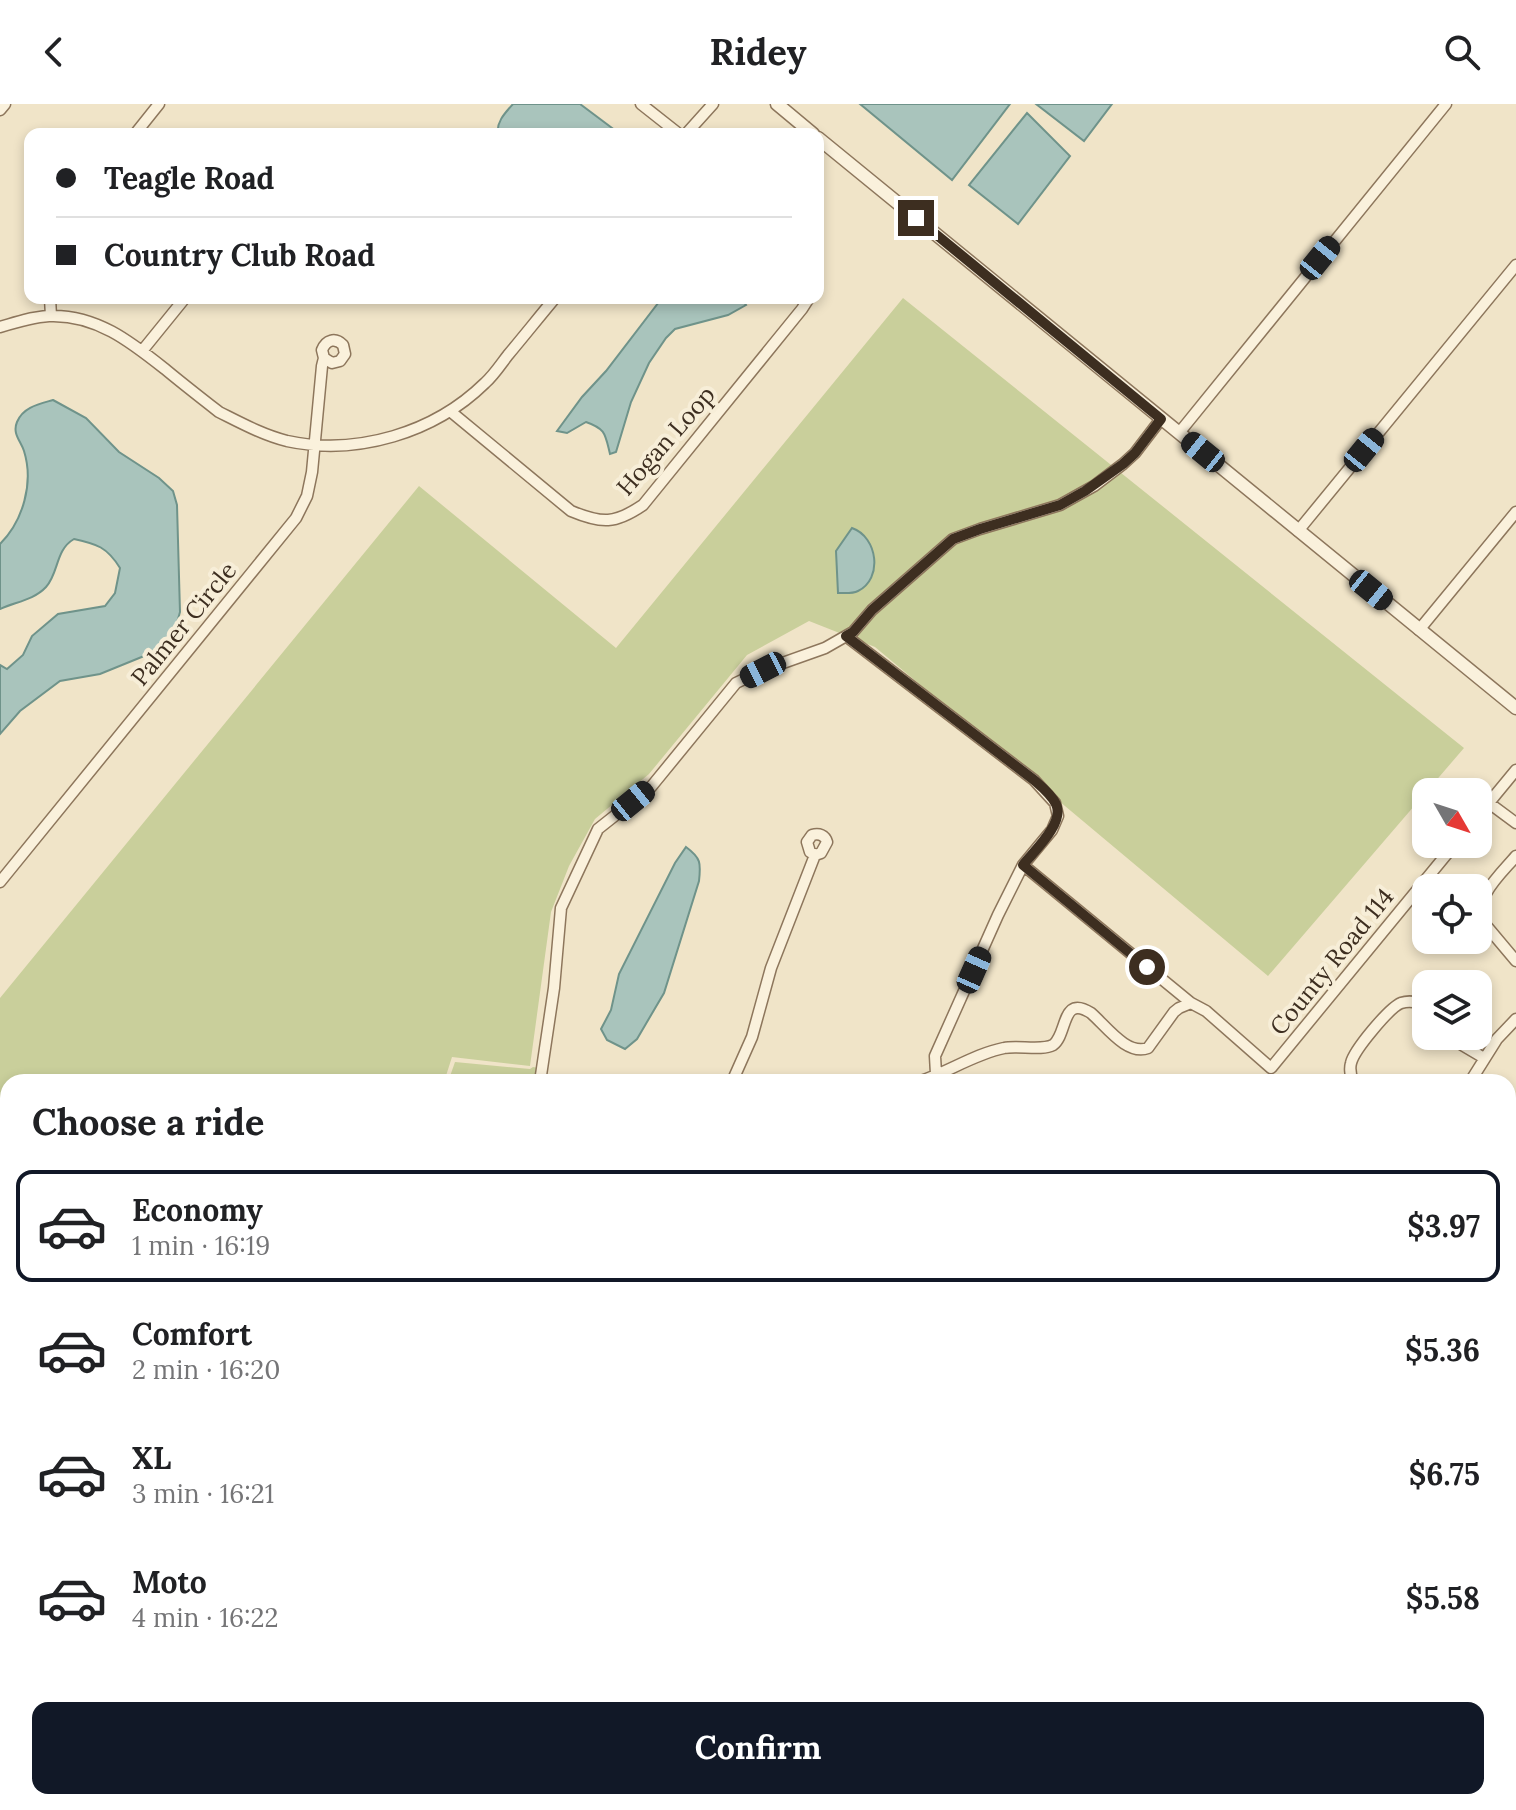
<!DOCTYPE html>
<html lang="en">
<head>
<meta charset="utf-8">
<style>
  body { margin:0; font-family:Lora,serif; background:#f2f2f2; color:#202124; height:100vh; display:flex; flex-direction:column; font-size:30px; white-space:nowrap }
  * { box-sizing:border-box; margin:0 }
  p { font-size:26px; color:#757577 }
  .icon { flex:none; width:44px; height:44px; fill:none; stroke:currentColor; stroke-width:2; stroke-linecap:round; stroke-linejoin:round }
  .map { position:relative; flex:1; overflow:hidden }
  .details { position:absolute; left:0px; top:970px; width:1516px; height:736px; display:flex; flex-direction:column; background:#fff; border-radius:24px 24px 0 0; box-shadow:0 4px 12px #0003 }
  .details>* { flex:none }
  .guide { position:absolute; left:24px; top:24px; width:800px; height:176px; border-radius:16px; box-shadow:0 4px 12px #0003; display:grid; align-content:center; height:176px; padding:0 32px; background:#fff }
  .needle { width:52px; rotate:129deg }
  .tools { position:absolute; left:1412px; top:674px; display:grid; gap:16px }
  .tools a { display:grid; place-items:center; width:80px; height:80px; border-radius:16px; background:#fff; box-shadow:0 4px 12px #0003; font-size:40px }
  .end { position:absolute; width:36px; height:36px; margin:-18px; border:10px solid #3d2e20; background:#fff; box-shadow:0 0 0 4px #fff }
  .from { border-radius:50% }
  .car { position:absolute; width:24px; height:48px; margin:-24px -12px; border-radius:10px; box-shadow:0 0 6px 2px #0007; background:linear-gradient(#222 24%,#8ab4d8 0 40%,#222 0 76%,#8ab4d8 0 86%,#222 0) }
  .guide b { display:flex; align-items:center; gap:28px; height:76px; font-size:30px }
  .guide b+b { border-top:2px solid #e0e0e0 }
  .guide i { width:20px; height:20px; background:#202124 }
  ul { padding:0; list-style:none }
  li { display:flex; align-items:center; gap:24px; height:112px; margin:0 16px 12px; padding:0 16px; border:4px solid transparent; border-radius:16px }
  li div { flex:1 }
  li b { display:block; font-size:30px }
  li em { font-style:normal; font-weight:700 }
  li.active { border-color:#111827 }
  li>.icon { width:72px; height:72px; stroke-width:1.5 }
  h2 { padding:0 32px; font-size:36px; line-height:96px }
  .primary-button { display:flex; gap:16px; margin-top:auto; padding:16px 32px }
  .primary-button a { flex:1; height:92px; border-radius:16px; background:#111827; color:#fff; font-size:32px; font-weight:700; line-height:92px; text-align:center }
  header { display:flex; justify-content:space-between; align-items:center; height:104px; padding:0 32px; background:#fff; font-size:36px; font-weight:700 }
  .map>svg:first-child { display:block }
</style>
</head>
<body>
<header><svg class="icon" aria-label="back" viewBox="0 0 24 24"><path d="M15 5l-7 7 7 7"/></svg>Ridey<svg class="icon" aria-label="search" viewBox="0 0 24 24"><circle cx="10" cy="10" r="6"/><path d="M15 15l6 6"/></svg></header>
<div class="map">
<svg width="1516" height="1706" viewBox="0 0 1516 1706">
  <rect width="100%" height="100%" fill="#f0e4c8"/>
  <!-- green -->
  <path fill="#c9cf9b" d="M 903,194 L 1464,644 L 1268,872 L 875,543 L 809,517 L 747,551 L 649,670 L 595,715 L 569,762 L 551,808 L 530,962 L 452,953 L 444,978 L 8,978 L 8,1294 L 0,1304 L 0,894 L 419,382 L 616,544 Z
    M 455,958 L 530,965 L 533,963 L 539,964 L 537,978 L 448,978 Z
    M 0,1544 L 8,1549 L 8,1698 L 361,1698 L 359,1706 L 0,1706 Z"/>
  <!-- water -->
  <path fill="#a9c4bc" stroke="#6f938a" stroke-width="2" d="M 513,0 L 580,0 L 620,30 L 498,30 C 496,18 505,9 513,0 Z
    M 860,0 L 1010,0 L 952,76 Z
    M 1036,0 L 1112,0 L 1084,37 Z
    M 1027,9 L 1070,52 L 1018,120 L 969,81 Z
    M 662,194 L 741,194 L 746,201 L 728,211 L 675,225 L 666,234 L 649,259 L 631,298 L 616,348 L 610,350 C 605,330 606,325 586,318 L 567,329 L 557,327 L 582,293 L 606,267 Z
    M 53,296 L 86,314 L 119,348 L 159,374 L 173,387 L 177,401 L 180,508 L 175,526 L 161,543 L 149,550 L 100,570 L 60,577 L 20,607 L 0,630 L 0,561 L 7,565 L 23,551 L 32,532 L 58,510 L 105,502 L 115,489 L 120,464 C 107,443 97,440 74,435 C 55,446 59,469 46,483 C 34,496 15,498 0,505 L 0,440 C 23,417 34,379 24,347 C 21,337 12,330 17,318 C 23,303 39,300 53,296 Z
    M 852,424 C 878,433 883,475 858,487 C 852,490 845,489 838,489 L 836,447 Z
    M 686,743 C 701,754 701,759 699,777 L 664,889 L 637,935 L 625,945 L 607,936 L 601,925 L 611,906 L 619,870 L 675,759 Z
    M 1516,1031 L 1516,1107 C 1507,1082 1502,1055 1516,1031 Z
    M 1508,1515 L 1516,1523 L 1516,1610 L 1508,1623 Z
    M 365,1698 L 1136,1698 L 1133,1706 L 363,1706 Z"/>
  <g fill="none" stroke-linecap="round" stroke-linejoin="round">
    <!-- minor casing -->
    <g stroke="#8d765c" stroke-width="13">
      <path id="minor" d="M 641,0 L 679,30
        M 0,6 L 5,0
        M 135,30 L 159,0
        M 686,30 L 713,0
        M 50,194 L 51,212
        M 0,223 C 16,218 32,213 49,212 C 96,210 131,238 165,265 C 183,280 201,294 219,308 C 241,319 263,331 287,337 C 357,352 434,329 485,279 C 494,271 501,260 508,251 C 524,232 539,213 555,194
        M 142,247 L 185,194
        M 450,307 L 571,407 C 602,420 615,420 643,401 L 802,205 L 809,194
        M 1179,329 L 1446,0
        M 1298,427 L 1516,161
        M 1419,526 L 1516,408
        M 846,532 L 1034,676 L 1055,699 L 1058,712 L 1052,726 L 1023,761 L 998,811 L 935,952 L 936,970
        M 1489,699 L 1516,719
        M 1478,712 L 1516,666
        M 1516,752 C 1502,769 1472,794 1484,819 L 1516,857
        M 1023,761 L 1191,899 L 1206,907 L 1271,964 L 1455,740
        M 0,778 L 296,414 L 307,392 L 312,368 L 322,262 L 324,254 L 322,246 C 326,236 335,233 343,241 L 345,250 L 340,257 L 332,259 L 324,254
        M 1453,932 L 1462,941 L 1484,954
        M 540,978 L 554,884 L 561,804 L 598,725 L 651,683 L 736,579 L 763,566 L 825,544 L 853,528 L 872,506 L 953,435 L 980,425 L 1060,401 L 1094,382 L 1123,360 L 1135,349 L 1161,315
        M 732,978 L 752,933 L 771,864 L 815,751 L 821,749 L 827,738 C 825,731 819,729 812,731 L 807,738 L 810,748 L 815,751
        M 918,978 C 947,969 974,950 1004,944 C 1017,941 1042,947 1053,941 C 1068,930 1061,890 1091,909 C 1106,922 1127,952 1148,944 L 1174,908 L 1179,904 L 1191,899
        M 1353,978 C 1351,972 1349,966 1351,959 C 1354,946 1389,904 1401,899 C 1410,896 1418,898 1426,902
        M 1470,978 L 1497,935 L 1516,915
        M 1508,1336 L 1516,1320
        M 0,1406 L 8,1397
        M 1508,1411 L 1516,1429
        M 0,1453 L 8,1458"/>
    </g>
    <!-- tertiary casing -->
    <g stroke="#8d765c" stroke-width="15">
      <path id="tertiary" d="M 777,0 L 813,30
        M 818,34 L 1516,604
        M 1508,1276 L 1516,1286"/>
    </g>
    <!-- minor -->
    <use href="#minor" stroke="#faf1dc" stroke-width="10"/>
    <!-- tertiary -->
    <use href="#tertiary" stroke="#faf1dc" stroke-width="12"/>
  </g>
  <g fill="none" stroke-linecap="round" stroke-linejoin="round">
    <!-- route -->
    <path stroke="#3d2e20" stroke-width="10" d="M 916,114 L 1161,315 L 1135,349 L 1123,360 L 1085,387 L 1060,401 L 980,425 L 953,435 L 872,506 L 853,528 L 846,532 L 1034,676 C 1042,683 1051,690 1056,700 C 1065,719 1034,747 1023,761 L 1147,863"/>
  </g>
  <g text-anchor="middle" stroke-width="8" stroke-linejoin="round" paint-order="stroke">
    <!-- street labels -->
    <g font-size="24" fill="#3d2e20" stroke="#f7eed8">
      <text transform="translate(666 337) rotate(-49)" y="8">Hogan Loop</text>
      <text transform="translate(184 520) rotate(-51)" y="8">Palmer Circle</text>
      <text transform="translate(1332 858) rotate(-51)" y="8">County Road 114</text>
    </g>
  </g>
</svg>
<div class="tools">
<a><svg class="needle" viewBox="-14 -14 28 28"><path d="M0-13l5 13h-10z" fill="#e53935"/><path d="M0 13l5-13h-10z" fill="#757577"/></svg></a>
<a><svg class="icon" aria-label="locate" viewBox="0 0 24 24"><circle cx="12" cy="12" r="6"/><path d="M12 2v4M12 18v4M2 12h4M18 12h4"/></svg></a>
<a><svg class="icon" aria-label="layers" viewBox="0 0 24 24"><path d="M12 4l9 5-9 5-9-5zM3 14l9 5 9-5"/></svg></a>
</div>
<i class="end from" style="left:1147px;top:863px"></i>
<i class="end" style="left:916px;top:114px"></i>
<i class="car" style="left:1320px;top:154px;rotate:39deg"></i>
<i class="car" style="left:1364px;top:346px;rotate:39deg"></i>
<i class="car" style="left:1203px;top:348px;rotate:309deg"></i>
<i class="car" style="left:1371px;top:486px;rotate:129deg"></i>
<i class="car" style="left:763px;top:566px;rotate:243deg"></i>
<i class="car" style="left:633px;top:697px;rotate:51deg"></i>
<i class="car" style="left:974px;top:866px;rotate:24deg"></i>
<div class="guide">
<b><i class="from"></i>Teagle Road</b>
<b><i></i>Country Club Road</b>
</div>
<section class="details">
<h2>Choose a ride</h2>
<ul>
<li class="active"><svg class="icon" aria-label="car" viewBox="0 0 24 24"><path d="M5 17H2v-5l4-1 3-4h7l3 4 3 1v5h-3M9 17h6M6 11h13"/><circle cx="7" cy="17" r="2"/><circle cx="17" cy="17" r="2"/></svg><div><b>Economy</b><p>1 min · 16:19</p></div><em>$3.97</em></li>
<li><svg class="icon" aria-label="car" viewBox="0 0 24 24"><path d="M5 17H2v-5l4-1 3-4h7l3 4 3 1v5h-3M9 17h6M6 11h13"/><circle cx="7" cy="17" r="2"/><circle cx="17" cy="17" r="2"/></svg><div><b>Comfort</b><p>2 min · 16:20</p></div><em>$5.36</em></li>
<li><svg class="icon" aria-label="car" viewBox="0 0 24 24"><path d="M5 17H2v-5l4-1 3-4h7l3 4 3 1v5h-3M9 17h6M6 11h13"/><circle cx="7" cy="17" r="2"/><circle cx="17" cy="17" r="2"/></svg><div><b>XL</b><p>3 min · 16:21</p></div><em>$6.75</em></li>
<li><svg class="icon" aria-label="car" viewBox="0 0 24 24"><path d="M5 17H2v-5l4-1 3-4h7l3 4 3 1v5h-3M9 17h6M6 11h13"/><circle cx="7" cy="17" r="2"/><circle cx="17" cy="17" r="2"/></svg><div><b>Moto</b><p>4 min · 16:22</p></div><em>$5.58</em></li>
</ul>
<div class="primary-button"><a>Confirm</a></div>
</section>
</div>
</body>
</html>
